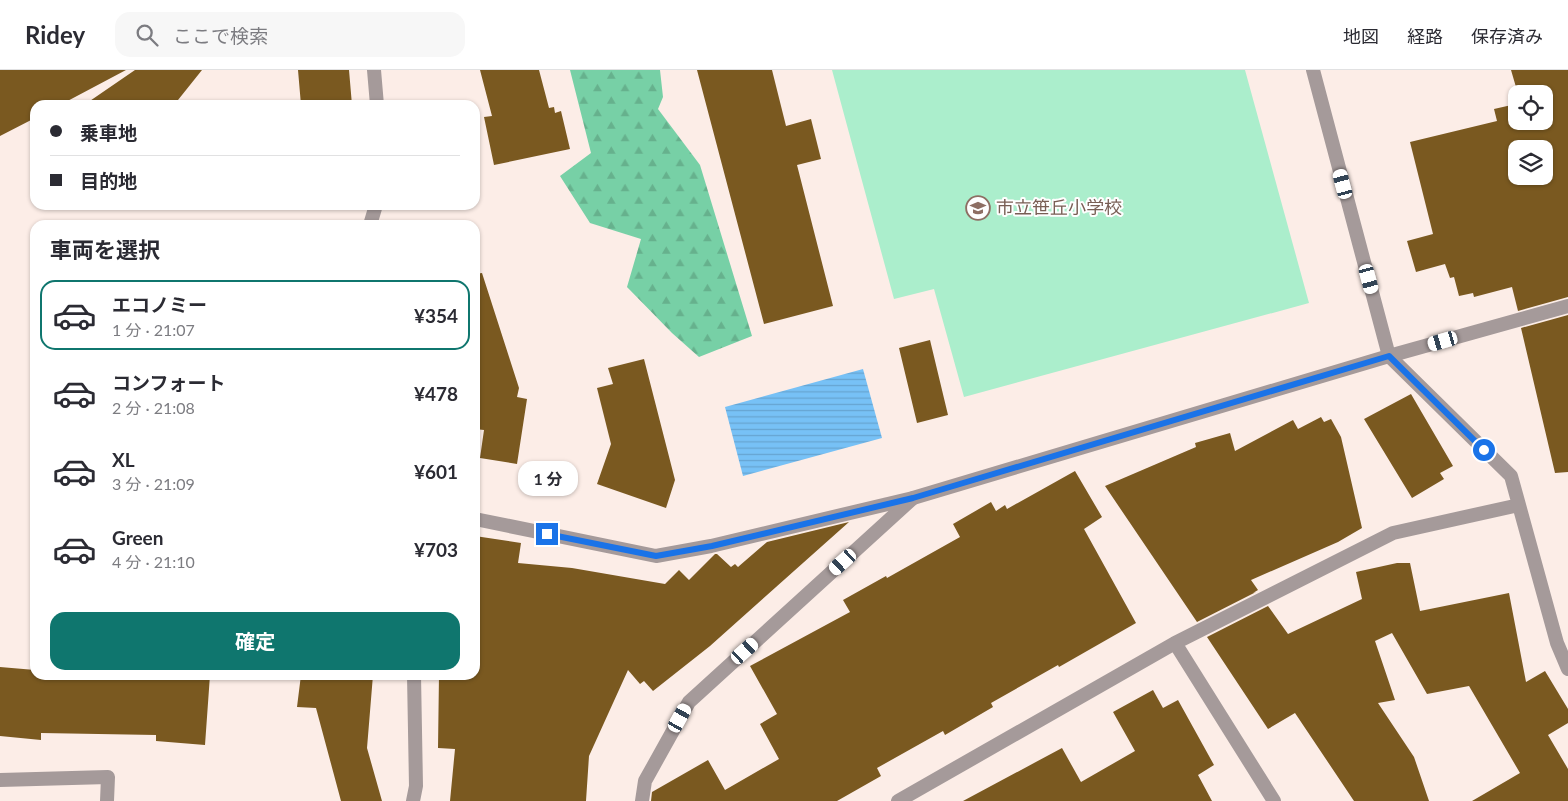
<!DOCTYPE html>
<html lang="ja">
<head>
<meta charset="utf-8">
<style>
  body { margin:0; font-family:Lato,"Noto Sans JP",sans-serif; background:#f7f7f7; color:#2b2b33; height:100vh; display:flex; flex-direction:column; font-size:19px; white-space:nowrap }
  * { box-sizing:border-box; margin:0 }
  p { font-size:16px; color:#7c7c81 }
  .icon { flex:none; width:28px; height:28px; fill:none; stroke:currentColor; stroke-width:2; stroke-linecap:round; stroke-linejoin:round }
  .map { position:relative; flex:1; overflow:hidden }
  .drawer { position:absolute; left:30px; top:150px; width:450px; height:460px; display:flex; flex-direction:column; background:#fff; border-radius:15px; box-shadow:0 1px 4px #0004 }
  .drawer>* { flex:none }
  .hud { position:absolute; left:30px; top:30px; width:450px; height:110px; border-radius:15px; box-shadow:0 1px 4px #0004; display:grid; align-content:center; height:110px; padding:0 20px; background:#fff }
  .tools { position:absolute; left:1508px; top:15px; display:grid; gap:10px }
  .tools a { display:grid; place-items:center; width:45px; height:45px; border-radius:10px; background:#fff; box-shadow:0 1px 4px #0004; font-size:25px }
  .end { position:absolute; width:22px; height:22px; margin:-11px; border:6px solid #1a73e8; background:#fff; box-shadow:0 0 0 2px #fff }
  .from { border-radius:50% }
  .bubble { position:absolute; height:35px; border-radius:15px; background:#fff; box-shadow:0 1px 4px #0004; font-size:16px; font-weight:700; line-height:35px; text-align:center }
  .car { position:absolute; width:15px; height:30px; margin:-15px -8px; border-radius:6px; box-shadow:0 0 4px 1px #0007; background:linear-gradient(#fff 24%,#345 0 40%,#fff 0 76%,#345 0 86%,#fff 0) }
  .hud b { display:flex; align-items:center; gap:18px; height:48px; font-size:19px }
  .hud b+b { border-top:1px solid #e1e1e2 }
  .hud i { width:12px; height:12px; background:#2b2b33 }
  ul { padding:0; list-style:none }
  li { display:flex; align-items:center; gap:15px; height:70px; margin:0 10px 8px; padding:0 10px; border:2px solid transparent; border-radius:15px }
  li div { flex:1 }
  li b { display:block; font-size:19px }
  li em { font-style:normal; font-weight:700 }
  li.current { border-color:#0f766e }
  li>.icon { width:45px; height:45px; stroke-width:1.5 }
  h2 { padding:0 20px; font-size:22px; line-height:60px }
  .button { display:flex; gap:10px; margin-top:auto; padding:10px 20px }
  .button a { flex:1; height:58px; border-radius:15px; background:#0f766e; color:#fff; font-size:20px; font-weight:700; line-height:58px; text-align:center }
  header { display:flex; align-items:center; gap:30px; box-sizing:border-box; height:70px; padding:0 25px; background:#fff; border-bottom:1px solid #e1e1e2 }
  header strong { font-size:24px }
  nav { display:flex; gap:28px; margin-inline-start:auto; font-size:18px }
  .search { width:350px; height:45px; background:#f7f7f7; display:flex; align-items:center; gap:12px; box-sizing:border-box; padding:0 18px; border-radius:15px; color:#7c7c81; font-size:19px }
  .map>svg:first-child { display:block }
</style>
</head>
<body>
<header>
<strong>Ridey</strong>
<div class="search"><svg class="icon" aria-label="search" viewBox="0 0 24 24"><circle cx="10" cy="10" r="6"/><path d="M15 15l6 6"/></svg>ここで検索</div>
<nav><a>地図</a><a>経路</a><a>保存済み</a></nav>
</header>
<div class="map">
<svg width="1568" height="731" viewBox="0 0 1568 731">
  <defs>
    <pattern id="forest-firs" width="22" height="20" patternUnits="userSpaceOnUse" patternTransform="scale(1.25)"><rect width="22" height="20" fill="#77d0a6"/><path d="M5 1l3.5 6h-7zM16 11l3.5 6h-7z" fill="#66b18d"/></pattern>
    <pattern id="water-rules" width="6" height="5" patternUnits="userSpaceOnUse" patternTransform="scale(1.25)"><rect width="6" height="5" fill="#77c1f6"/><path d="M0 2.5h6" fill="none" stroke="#66a4d1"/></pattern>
  </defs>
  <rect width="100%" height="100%" fill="#fcede7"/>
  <!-- grass -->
  <path fill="#abeecc" d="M 832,0 L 1245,0 L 1309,233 L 964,327 L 934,219 L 894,229 Z"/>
  <!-- forest -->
  <path fill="url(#forest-firs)" d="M 570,0 L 660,0 L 663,27 L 658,39 L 700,95 L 752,266 L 699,287 L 672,263 L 627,217 L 641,169 L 590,153 L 560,106 L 591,83 Z"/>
  <!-- water -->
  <path fill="url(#water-rules)" d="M 863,299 L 882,368 L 743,406 L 725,337 Z"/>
  <!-- building -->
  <path fill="#7a5920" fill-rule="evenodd" d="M 0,0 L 126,0 L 60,35 L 35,35 L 35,48 L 0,66 Z
    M 135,0 L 202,0 L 174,35 L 84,35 Z
    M 298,0 L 349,0 L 352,35 L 301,35 Z
    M 480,0 L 539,0 L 549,38 L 554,37 L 555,43 L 561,41 L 570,79 L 494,95 L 484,47 L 492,46 Z
    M 697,0 L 772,0 L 786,56 L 811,49 L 821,89 L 797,95 L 833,236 L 764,254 Z
    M 1511,0 L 1568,0 L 1568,227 L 1518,241 L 1512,217 L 1474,227 L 1473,223 L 1459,226 L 1454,207 L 1450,208 L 1445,194 L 1416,202 L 1407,171 L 1433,164 L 1410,72 L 1497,51 L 1494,39 L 1516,34 L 1516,51 L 1544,51 L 1544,24 L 1518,24 ZM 1516,79 L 1544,79 L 1544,106 L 1516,106 Z
    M 482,203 L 519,318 L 517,327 L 527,329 L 517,394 L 480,388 L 484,360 L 475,359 L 475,204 Z
    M 1568,245 L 1568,402 L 1555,403 L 1521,258 Z
    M 930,270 L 948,345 L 917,353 L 899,278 Z
    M 644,289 L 675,410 L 666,438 L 597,414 L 611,374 L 597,318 L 613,314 L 608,298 Z
    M 1411,324 L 1453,396 L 1440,403 L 1444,409 L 1412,428 L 1364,349 Z
    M 1321,347 L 1324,352 L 1331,349 L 1341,367 L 1362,458 L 1338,472 L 1251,510 L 1258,520 L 1253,523 L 1256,522 L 1197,552 L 1105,416 L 1196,377 L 1195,373 L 1230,363 L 1235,381 L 1293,350 L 1298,359 Z
    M 1075,401 L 1102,447 L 1084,459 L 1136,553 L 1059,597 L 1058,595 L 991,633 L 993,637 L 945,665 L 943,661 L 877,698 L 881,706 L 837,731 L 651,731 L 652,722 L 708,690 L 725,720 L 779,689 L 760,654 L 777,644 L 750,596 L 850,542 L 843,530 L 886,506 L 887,508 L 960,467 L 953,454 L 991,432 L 996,441 L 1005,435 L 1007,439 Z
    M 849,452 L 710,576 L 653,621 L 644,611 L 640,614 L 628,600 L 589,686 L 586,731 L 450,731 L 455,679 L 438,678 L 439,605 L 475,605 L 475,466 L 521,473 L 518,493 L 572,498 L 665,514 L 679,500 L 689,510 L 715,484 L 717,484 L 731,497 L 735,494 L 738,497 L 767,472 Z
    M 1397,493 L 1410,493 L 1420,541 L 1509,523 L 1526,612 L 1545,601 L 1568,639 L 1568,653 L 1548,665 L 1568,699 L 1568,731 L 1472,731 L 1520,703 L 1469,616 L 1427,624 L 1392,563 L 1375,571 L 1395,630 L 1378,633 L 1414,687 L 1429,731 L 1354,731 L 1295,643 L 1268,659 L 1207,567 L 1268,536 L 1288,564 L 1362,529 L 1356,502 Z
    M 0,597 L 35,600 L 35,605 L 210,605 L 205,675 L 156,671 L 156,665 L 41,663 L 41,670 L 0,666 Z
    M 301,605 L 373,605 L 367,678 L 382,731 L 341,731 L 316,638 L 297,637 Z
    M 1153,620 L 1163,638 L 1178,630 L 1214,695 L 1198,705 L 1212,731 L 963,731 L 1062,678 L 1081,712 L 1135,681 L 1113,642 Z"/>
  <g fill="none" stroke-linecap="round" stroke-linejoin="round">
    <!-- minor -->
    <path stroke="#a59a9a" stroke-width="14" d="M 1313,0 L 1389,286 L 1511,406 L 1557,573 L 1568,599
      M 1175,573 L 1274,731
      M 0,710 L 108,707 L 107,731
      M 413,731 L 416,716 L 414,605
      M 642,731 L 645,711 L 689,632 L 913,428
      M 898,731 L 1175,573 L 1393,463 L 1519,435"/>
    <!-- tertiary -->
    <path stroke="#a59a9a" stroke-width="14" d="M 374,0 L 377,35
      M 370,155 L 376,135
      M 475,449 L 656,486 L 711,476 L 913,428 L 1389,286 L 1568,236"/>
  </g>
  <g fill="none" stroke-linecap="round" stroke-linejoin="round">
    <!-- route -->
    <path stroke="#1a73e8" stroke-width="6" d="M 547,464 L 656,486 L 712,476 L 913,428 L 1389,286 L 1484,380"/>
  </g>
  <!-- icons -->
  <defs>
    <g id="school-ring" transform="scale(1.25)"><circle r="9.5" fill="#fefefe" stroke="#8d6e63" stroke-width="1.5"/><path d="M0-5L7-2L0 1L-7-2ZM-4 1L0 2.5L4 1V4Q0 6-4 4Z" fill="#8d6e63"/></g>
  </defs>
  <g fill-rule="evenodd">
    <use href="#school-ring" x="978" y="138"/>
  </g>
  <g text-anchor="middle" stroke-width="4" stroke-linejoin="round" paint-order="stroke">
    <!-- education labels -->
    <g font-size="18" fill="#785e54" stroke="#fefefe" text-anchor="start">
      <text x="996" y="144">市立笹丘小学校</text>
    </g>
  </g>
</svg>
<div class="tools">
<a><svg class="icon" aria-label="locate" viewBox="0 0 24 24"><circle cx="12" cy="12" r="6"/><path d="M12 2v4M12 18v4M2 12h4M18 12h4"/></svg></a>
<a><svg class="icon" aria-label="layers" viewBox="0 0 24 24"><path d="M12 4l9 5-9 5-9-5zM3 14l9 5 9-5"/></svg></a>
</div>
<i class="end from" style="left:1484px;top:380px"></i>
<i class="end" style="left:547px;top:464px"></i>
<div class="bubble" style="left:518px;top:391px;width:60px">1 分</div>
<i class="car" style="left:1343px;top:114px;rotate:345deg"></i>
<i class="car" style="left:1369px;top:209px;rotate:165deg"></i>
<i class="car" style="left:1443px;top:271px;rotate:254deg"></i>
<i class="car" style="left:843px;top:492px;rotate:228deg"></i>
<i class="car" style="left:745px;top:581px;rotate:48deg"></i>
<i class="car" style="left:680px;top:648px;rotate:29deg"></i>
<div class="hud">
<b><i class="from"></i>乗車地</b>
<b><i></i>目的地</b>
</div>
<section class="drawer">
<h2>車両を選択</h2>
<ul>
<li class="current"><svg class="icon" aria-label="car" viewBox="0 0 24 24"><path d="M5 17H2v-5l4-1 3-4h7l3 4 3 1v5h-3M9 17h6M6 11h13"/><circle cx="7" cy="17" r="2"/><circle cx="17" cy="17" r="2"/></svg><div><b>エコノミー</b><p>1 分 · 21:07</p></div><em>¥354</em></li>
<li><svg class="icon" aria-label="car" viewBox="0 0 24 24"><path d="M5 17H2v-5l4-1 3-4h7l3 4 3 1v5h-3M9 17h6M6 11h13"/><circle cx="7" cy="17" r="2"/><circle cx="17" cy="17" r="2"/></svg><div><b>コンフォート</b><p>2 分 · 21:08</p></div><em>¥478</em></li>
<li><svg class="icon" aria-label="car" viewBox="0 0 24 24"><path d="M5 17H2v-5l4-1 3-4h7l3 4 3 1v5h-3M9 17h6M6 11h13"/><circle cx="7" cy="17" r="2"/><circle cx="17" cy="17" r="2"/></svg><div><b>XL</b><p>3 分 · 21:09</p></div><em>¥601</em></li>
<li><svg class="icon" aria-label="car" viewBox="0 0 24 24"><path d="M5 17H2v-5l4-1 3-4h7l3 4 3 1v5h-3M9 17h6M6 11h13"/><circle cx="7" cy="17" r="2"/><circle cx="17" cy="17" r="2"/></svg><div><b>Green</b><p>4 分 · 21:10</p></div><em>¥703</em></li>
</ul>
<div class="button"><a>確定</a></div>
</section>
</div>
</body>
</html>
